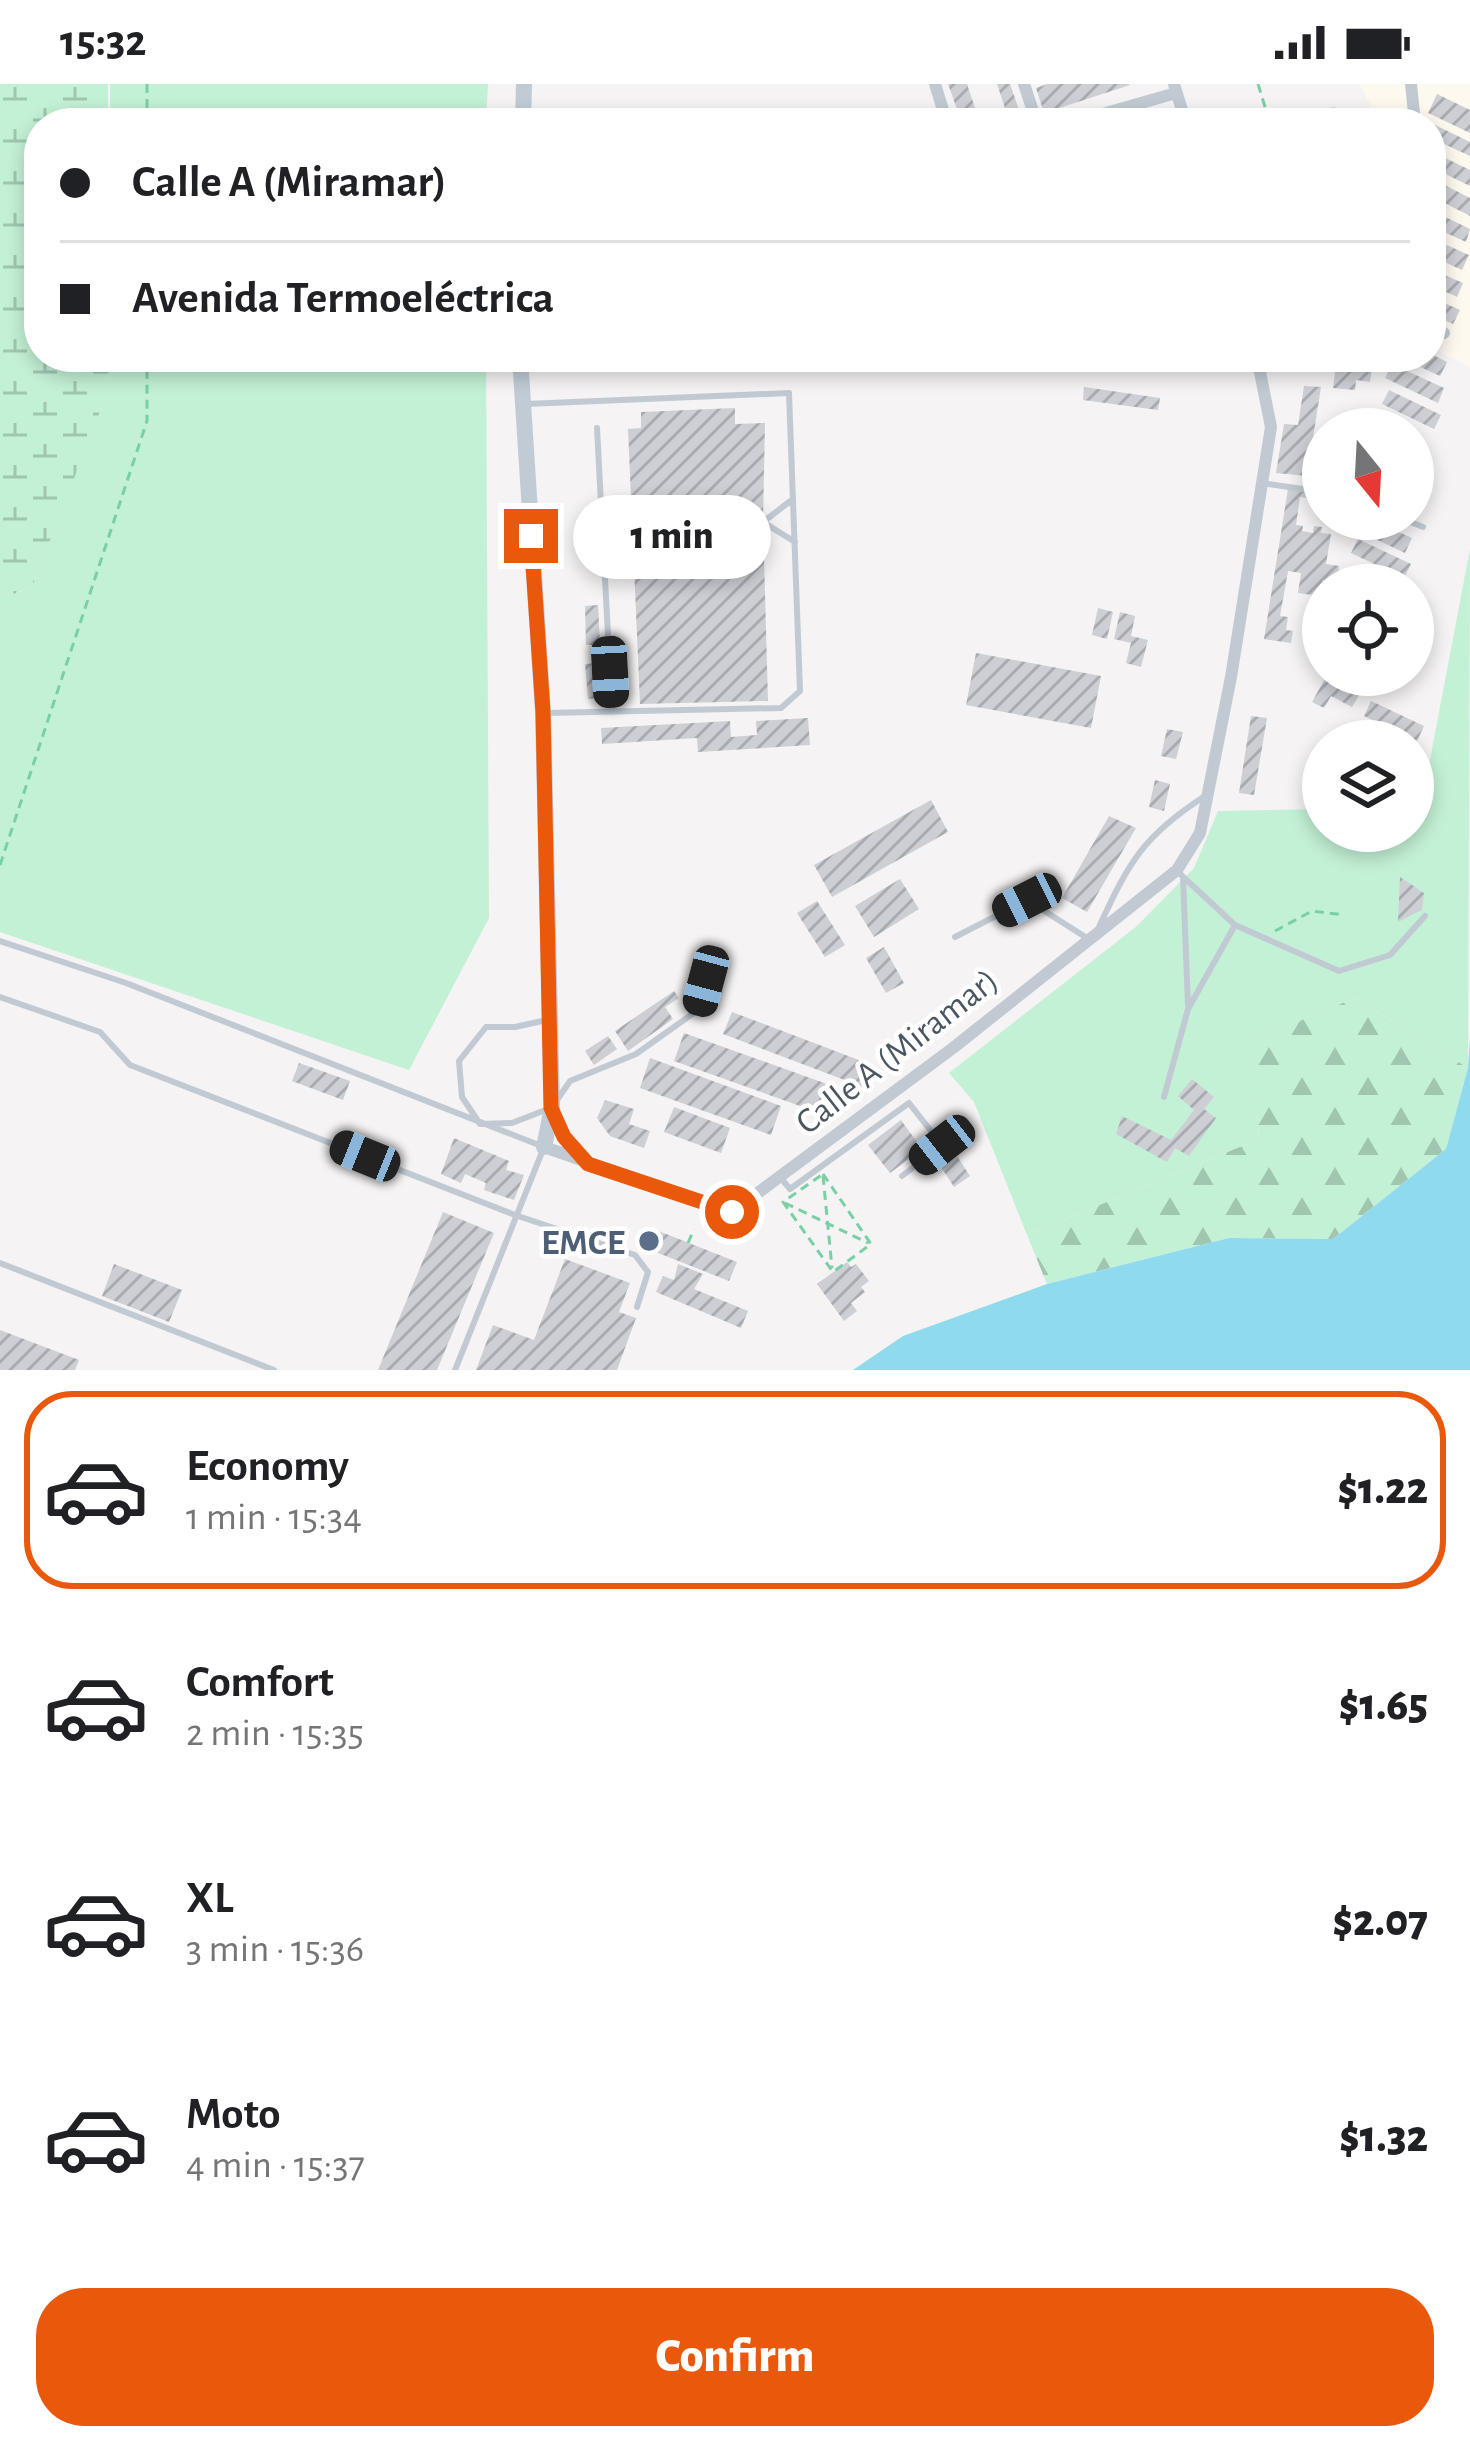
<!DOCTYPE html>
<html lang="en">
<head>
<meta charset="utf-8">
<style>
  body { margin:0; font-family:"Alegreya Sans",sans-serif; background:#f6f6f6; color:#202124; height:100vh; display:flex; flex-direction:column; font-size:45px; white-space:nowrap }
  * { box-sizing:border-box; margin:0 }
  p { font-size:39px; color:#757577 }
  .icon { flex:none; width:66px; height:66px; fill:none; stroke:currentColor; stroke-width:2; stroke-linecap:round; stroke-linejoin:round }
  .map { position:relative; height:1286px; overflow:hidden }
  .sheet { display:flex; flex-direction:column; background:#fff; flex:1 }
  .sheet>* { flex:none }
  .banner { position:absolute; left:24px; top:24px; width:1422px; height:264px; border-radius:48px; box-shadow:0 6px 18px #0003; display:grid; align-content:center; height:264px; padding:0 36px; background:#fff }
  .needle { width:78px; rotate:162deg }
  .buttons { position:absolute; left:1302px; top:324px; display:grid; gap:24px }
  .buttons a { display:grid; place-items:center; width:132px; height:132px; border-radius:50%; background:#fff; box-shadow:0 6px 18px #0003; font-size:60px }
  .end { position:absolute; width:54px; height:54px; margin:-27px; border:15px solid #ea580c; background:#fff; box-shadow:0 0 0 6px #fff }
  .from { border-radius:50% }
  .bubble { position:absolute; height:84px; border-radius:42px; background:#fff; box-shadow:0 6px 18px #0003; font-size:39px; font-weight:800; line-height:84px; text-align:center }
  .car { position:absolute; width:36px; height:72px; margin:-36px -18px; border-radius:15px; box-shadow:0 0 9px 3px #0007; background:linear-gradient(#222 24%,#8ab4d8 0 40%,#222 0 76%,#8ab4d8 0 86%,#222 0) }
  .banner b { display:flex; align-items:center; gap:42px; height:114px; font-size:45px }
  .banner b+b { border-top:3px solid #e0e0e0 }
  .banner i { width:30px; height:30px; background:#202124 }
  ul { padding:21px 0 0; list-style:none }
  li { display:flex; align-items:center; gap:36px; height:198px; margin:0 24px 18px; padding:0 12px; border:6px solid transparent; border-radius:48px }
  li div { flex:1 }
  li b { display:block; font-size:45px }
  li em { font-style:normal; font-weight:800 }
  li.on { border-color:#ea580c }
  li>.icon { width:108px; height:108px; stroke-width:1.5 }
  .cta { display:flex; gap:24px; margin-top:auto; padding:24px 36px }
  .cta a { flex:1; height:138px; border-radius:48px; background:#ea580c; color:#fff; font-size:48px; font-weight:800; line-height:138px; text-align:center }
  .status { display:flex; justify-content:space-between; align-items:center; height:84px; padding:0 60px; background:#fff; direction:ltr }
  .status svg { height:33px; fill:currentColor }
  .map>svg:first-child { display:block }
</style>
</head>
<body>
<div class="status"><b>15:32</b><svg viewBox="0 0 49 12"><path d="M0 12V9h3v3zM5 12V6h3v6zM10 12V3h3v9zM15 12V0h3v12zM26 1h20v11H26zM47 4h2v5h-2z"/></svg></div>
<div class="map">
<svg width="1470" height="1286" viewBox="0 0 1470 1286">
  <defs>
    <pattern id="forest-firs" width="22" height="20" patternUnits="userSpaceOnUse" patternTransform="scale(3)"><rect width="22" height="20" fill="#c3f1d5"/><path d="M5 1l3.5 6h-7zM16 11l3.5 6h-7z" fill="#a0c6b0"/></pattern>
    <pattern id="wetland-marsh" width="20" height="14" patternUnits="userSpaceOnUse" patternTransform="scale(3)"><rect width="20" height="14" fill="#c3f1d5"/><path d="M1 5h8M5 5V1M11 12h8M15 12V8" fill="none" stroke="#a0c6b0"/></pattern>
    <pattern id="building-hatch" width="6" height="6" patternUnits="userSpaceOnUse" patternTransform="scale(3)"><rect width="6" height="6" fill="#cdcfd5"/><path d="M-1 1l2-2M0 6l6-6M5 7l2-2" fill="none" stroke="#a8abb0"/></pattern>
  </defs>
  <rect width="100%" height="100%" fill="#f5f3f3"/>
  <!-- commercial -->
  <path fill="#fdf9ef" d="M 1359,0 L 1470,0 L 1470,283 L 1431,263 L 1431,39 L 1380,39 Z"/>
  <!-- grass -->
  <path fill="#c3f1d5" d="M 110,0 L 488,0 L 486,39 L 110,39 Z
    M 109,273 L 486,273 L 489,834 L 409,986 L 0,848 L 0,515 L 32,503 L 108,304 Z
    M 1470,465 L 1468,984 L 1355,914 L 1253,957 L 1259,1055 L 1027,1151 L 974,1018 L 949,989 L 1137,842 L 1194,784 L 1218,727 L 1323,725 L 1323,747 L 1413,747 L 1413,724 L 1421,723 Z"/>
  <!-- forest -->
  <path fill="url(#forest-firs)" d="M 1355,914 L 1468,984 L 1446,1065 L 1333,1155 L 1229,1154 L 1047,1200 L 1027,1151 L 1259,1055 L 1252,957 Z"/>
  <!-- wetland -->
  <path fill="url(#wetland-marsh)" d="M 0,0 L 108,0 L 108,39 L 39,39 L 39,273 L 108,273 L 109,304 L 32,503 L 0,515 Z"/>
  <!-- water -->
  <path fill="#90daee" d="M 1470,954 L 1470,1286 L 853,1286 L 903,1252 L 1047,1200 L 1229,1154 L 1333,1155 L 1446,1065 L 1468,984 Z"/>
  <!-- building -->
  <path fill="url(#building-hatch)" d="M 948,0 L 967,0 L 980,39 L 962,39 Z
    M 997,0 L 1010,0 L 1019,26 L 1007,30 Z
    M 1047,0 L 1129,0 L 1130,1 L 1044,29 L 1036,4 Z
    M 1437,10 L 1470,26 L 1470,49 L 1428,29 Z
    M 1335,23 L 1338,39 L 1284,39 L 1283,32 Z
    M 1435,41 L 1470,58 L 1470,72 L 1431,54 Z
    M 1431,67 L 1470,86 L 1470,102 L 1431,83 Z
    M 1431,94 L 1470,114 L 1470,132 L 1431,112 Z
    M 1431,126 L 1470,145 L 1466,158 L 1431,142 Z
    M 1431,154 L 1469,171 L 1462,186 L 1431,172 Z
    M 1431,185 L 1463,199 L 1457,213 L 1431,201 Z
    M 1431,213 L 1460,226 L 1453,240 L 1431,230 Z
    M 1431,270 L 1447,278 L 1440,292 L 1399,273 Z
    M 1336,280 L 1372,285 L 1370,298 L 1356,296 L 1355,306 L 1333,304 Z
    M 1392,280 L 1444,304 L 1438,319 L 1385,294 Z
    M 1304,302 L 1321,303 L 1307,392 L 1276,389 L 1284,340 L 1298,341 Z
    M 1084,303 L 1160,314 L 1158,326 L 1083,316 Z
    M 1389,306 L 1441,331 L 1434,345 L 1382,320 Z
    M 735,324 L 735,340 L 765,339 L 763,438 L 768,617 L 640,620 L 628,345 L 641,344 L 641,328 Z
    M 1288,405 L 1323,409 L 1323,417 L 1300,413 L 1296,441 L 1303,442 L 1302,447 L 1313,449 L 1314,442 L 1322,443 L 1321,449 L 1331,450 L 1326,480 L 1339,482 L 1337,498 L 1323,496 L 1320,512 L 1298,509 L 1301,489 L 1288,487 L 1280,532 L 1288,533 L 1286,546 L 1293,547 L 1291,559 L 1264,555 Z
    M 1356,435 L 1370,435 L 1412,454 L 1405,469 L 1352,444 Z
    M 1358,455 L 1411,480 L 1404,494 L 1351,469 Z
    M 598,521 L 600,561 L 586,561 L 585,522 Z
    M 1098,524 L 1113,528 L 1107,555 L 1092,551 Z
    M 1120,528 L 1135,532 L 1131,552 L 1148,556 L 1141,583 L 1126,579 L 1131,559 L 1114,555 Z
    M 976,569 L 1101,592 L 1091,644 L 966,621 Z
    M 598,579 L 601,614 L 588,615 L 585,580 Z
    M 1327,591 L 1355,591 L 1349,602 L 1361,608 L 1352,623 L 1331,612 L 1324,624 L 1312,618 Z
    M 1371,617 L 1424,642 L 1417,657 L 1364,632 Z
    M 1251,632 L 1267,634 L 1254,711 L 1239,709 Z
    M 808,634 L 810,661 L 698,668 L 697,654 L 602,660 L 601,644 L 730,637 L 731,653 L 757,651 L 756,637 Z
    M 1167,645 L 1183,648 L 1176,675 L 1161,672 Z
    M 1155,696 L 1170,700 L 1164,727 L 1149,723 Z
    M 931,716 L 948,748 L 832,813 L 814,781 Z
    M 1109,732 L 1136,744 L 1087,828 L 1062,814 Z
    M 1400,793 L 1424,809 L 1422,826 L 1398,838 Z
    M 900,795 L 919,825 L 874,853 L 855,822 Z
    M 817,817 L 845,861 L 825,873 L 797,829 Z
    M 884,863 L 904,899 L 886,909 L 866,874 Z
    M 674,907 L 679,914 L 665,923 L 673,935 L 628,967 L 615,947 Z
    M 732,928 L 872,981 L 863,1003 L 723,950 Z
    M 684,949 L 827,1000 L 817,1028 L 674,977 Z
    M 608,952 L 617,965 L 594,981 L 585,967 Z
    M 650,974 L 781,1022 L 771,1051 L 640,1004 Z
    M 299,979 L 350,997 L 343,1016 L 292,997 Z
    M 1192,995 L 1214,1013 L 1204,1025 L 1216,1034 L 1189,1072 L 1175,1064 L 1167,1078 L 1116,1050 L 1122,1032 L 1171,1056 L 1194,1026 L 1178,1012 Z
    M 605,1016 L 634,1025 L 629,1040 L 650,1047 L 644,1064 L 610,1052 L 597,1034 Z
    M 674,1023 L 730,1044 L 721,1069 L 664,1048 Z
    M 901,1036 L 922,1065 L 890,1089 L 868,1061 Z
    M 454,1054 L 509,1077 L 506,1086 L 524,1091 L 514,1116 L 484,1106 L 486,1099 L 465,1090 L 461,1099 L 441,1090 Z
    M 957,1072 L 970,1092 L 954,1103 L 941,1083 Z
    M 443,1128 L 494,1149 L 437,1286 L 378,1286 Z
    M 651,1144 L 737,1178 L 729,1197 L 643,1163 Z
    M 565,1175 L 630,1199 L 619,1228 L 636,1234 L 617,1286 L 476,1286 L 493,1241 L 534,1256 Z
    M 847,1178 L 851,1183 L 856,1180 L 869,1197 L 861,1203 L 865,1208 L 851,1219 L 857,1227 L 844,1237 L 817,1200 Z
    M 114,1180 L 182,1206 L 169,1238 L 102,1212 Z
    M 678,1180 L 703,1190 L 694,1205 L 748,1227 L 741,1244 L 656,1208 L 663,1192 L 674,1196 Z
    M 0,1246 L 79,1276 L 75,1286 L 0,1286 Z"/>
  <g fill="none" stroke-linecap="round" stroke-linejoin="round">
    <!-- path -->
    <path stroke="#7ad0a6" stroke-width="3" stroke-dasharray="9 6" stroke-linecap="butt" d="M 1258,0 L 1270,39
      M 147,39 L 147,0
      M 0,781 L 147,337 L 147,273
      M 1275,847 L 1312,827 L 1344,831
      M 823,1090 L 871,1160 L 833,1188 L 783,1118 Z
      M 823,1092 L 832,1184
      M 785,1119 L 868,1159
      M 688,1159 L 694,1145"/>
    <!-- lane -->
    <path stroke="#c1cad2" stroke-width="6" d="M 526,320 L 789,309 L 800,607 L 781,624 L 547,629
      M 597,344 L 612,627
      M 1262,399 L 1323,408
      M 602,421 L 634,443 L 702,442 L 763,438 L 793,415
      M 1403,435 L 1423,443
      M 763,438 L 795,458
      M 604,465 L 634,443
      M 1179,789 L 1235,841 L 1339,887 L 1390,871 L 1425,832
      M 1183,793 L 1188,921
      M 1099,843 C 1129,778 1143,752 1205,712
      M 955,853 L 1027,816 L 1087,854
      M 0,857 L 126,899 L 544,1063 L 455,1286
      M 0,913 L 100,948 L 130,981 L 515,1131 L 635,1171 L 648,1188 L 637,1223
      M 547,936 L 515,943 L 486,943 L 459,977 L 462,1013 L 480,1040 L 512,1039 L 548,1025
      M 1164,1013 L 1188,925 L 1235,841
      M 557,1016 L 570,997 L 636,970 L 698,926 L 705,897
      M 555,1033 L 564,1053 L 581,1071
      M 780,1093 L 790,1105 L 909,1019 L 942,1061 L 902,1092
      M 0,1179 L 274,1286"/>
    <!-- street -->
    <path stroke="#c1cad2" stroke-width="12" d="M 935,0 L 947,39
      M 1024,0 L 1037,39
      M 1174,0 L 1186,39
      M 1411,0 L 1415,39
      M 1071,39 L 1176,9
      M 1431,242 L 1444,249
      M 544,1063 L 732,1128 L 953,964 L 1177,786 L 1200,749 L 1231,593 L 1271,343 L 1257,273"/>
    <!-- secondary -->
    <path stroke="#c1cbd6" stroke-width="16" d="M 523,39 L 524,0
      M 520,273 L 543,628 L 552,1024 L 544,1063"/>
  </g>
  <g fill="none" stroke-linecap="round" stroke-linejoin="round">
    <!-- route -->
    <path stroke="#ea580c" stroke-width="15" d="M 531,452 L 543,628 L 551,1024 L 564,1053 L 588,1080 L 732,1128"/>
  </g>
  <!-- markers -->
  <circle fill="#5c6f8a" stroke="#fff" stroke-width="4.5" cx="649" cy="1157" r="12"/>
  <g text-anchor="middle" stroke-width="9" stroke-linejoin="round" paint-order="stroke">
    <!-- street labels -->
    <g font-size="36" fill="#4a5661" stroke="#fff">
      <text transform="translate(896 966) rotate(-38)" y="13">Calle A (Miramar)</text>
    </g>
    <!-- service labels -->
    <g font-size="36" font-weight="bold" fill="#4e5e75" stroke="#fff" text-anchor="end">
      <text x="625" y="1170">EMCE</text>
    </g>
  </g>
</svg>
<div class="buttons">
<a><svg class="needle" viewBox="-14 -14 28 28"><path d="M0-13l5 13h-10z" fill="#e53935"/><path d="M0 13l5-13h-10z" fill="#757577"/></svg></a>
<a><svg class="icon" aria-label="locate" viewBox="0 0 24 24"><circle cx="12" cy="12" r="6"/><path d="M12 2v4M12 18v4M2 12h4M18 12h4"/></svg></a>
<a><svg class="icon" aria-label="layers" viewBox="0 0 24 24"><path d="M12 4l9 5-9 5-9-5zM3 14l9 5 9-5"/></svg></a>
</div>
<i class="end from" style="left:732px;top:1128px"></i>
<i class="end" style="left:531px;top:452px"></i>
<div class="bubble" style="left:573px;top:411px;width:198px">1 min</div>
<i class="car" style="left:610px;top:588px;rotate:177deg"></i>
<i class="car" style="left:1027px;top:816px;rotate:243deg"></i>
<i class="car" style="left:706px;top:897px;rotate:195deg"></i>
<i class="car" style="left:942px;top:1061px;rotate:232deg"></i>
<i class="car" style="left:365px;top:1072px;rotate:292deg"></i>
<div class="banner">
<b><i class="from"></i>Calle A (Miramar)</b>
<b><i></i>Avenida Termoeléctrica</b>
</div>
</div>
<section class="sheet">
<ul>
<li class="on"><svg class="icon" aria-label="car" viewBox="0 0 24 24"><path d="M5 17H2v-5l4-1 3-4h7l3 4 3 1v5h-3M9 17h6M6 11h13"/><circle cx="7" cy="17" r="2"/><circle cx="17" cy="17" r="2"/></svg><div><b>Economy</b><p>1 min · 15:34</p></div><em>$1.22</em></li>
<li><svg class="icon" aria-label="car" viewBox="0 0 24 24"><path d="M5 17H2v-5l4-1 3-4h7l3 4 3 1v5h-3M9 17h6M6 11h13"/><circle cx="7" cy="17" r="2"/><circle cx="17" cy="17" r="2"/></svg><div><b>Comfort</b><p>2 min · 15:35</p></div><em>$1.65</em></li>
<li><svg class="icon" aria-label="car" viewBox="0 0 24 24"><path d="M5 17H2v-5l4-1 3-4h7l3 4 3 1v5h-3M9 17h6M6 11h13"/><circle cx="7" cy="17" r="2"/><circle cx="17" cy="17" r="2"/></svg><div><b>XL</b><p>3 min · 15:36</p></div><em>$2.07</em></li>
<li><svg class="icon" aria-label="car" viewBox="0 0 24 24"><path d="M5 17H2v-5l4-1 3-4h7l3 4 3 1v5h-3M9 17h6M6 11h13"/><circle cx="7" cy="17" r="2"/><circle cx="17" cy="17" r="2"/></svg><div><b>Moto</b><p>4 min · 15:37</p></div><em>$1.32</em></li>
</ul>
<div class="cta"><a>Confirm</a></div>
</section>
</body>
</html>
